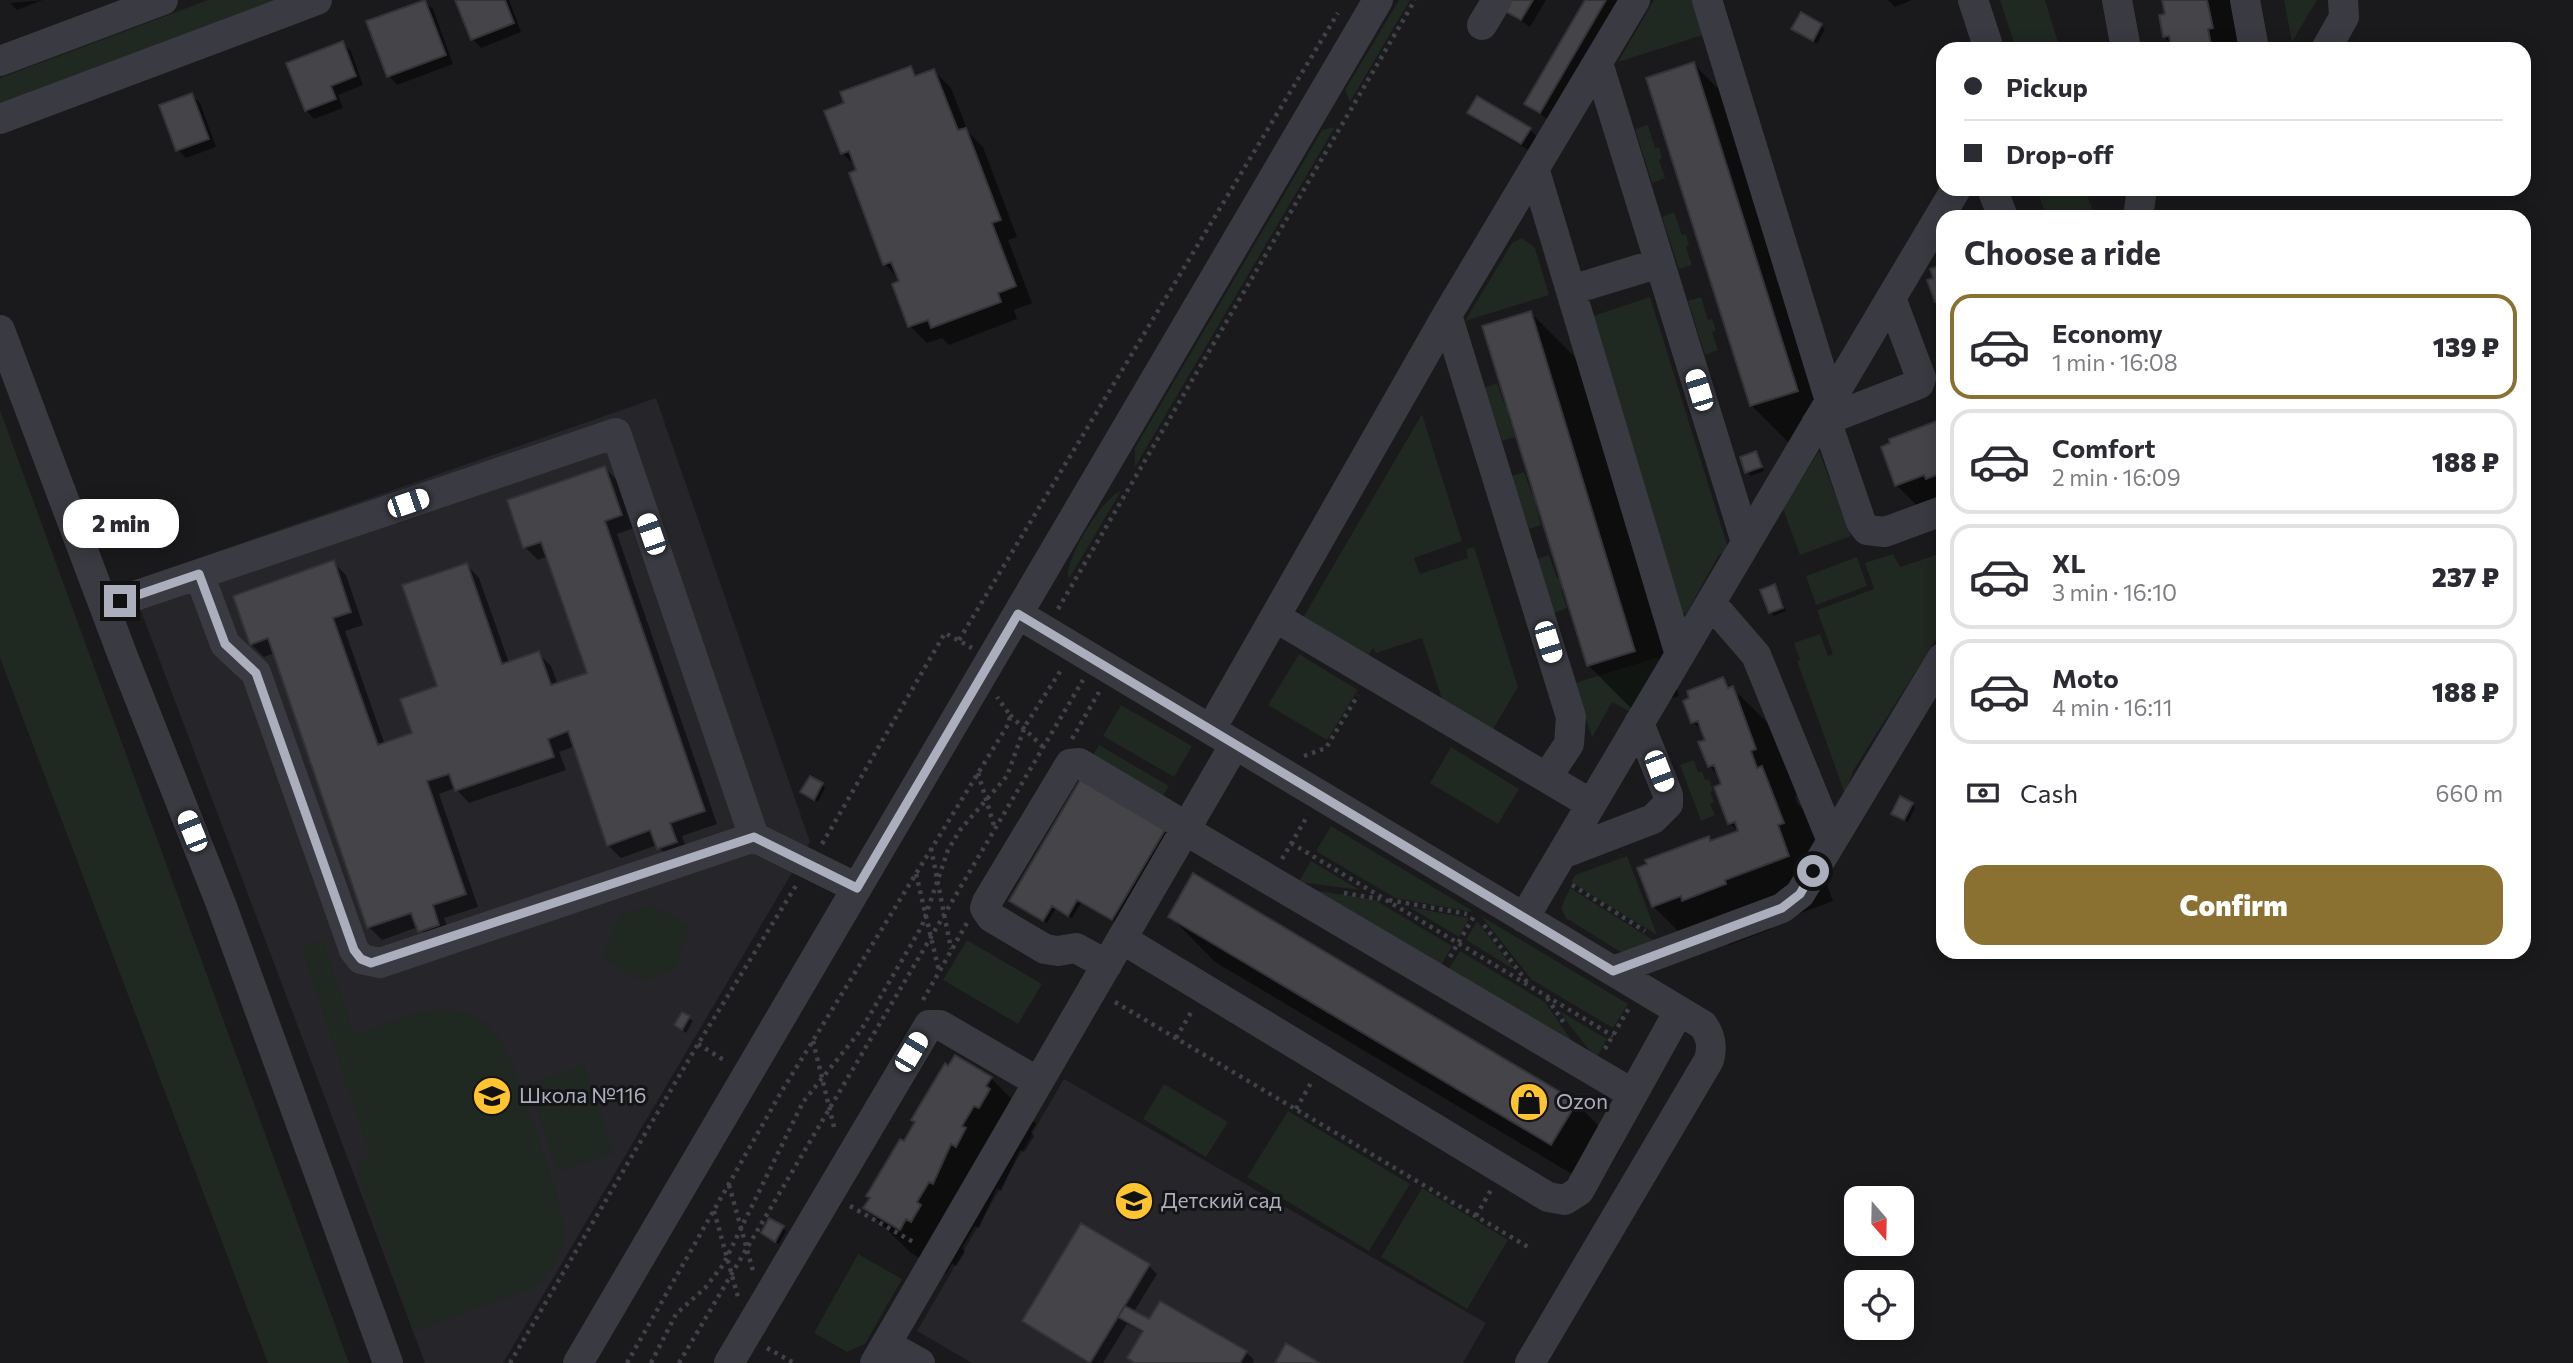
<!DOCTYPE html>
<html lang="en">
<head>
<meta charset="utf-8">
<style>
  body { margin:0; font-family:Commissioner,sans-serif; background:#f7f7f7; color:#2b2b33; height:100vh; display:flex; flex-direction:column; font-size:26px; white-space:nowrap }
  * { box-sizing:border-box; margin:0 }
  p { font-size:23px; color:#7c7c81 }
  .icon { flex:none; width:38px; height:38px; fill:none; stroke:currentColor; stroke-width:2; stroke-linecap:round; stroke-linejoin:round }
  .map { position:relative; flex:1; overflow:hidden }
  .drawer { position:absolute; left:1936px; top:210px; width:595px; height:749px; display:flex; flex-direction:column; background:#fff; border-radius:21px; box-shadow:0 4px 18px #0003 }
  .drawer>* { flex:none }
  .banner { position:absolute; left:1936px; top:42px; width:595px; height:154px; border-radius:21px; box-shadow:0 4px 18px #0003; display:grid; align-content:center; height:154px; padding:0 28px; background:#fff }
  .needle { width:46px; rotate:160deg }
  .buttons { position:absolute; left:1844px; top:1186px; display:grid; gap:14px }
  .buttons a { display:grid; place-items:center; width:70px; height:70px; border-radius:14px; background:#fff; box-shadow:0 4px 18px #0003; font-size:35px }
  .end { position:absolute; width:32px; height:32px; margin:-16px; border:9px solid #abafbd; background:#111; box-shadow:0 0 0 4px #111 }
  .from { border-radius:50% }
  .bubble { position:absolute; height:49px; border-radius:21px; background:#fff; box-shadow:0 4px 18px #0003; font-size:23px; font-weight:800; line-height:49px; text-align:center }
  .car { position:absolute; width:21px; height:42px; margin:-21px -10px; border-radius:9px; box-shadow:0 0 5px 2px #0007; background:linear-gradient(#fff 24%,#345 0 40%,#fff 0 76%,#345 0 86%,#fff 0) }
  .banner b { display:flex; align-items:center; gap:24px; height:66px; font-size:26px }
  .banner b+b { border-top:2px solid #e1e1e2 }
  .banner i { width:18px; height:18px; background:#2b2b33 }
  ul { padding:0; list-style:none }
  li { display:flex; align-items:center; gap:21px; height:105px; margin:0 14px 10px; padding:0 14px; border:4px solid #e1e1e2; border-radius:21px }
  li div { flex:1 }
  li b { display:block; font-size:26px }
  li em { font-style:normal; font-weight:800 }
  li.current { border-color:#8a7031 }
  li>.icon { width:63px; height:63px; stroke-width:1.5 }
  h2 { padding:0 28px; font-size:32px; line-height:84px }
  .pay { display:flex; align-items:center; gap:18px; height:77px; padding:0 28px; font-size:26px }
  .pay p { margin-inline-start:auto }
  .primary-button { display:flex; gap:14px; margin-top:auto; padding:14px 28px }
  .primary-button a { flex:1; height:80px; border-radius:21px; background:#8a7031; color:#fff; font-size:28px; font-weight:800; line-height:80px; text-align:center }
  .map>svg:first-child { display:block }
</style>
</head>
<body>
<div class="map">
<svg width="2573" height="1363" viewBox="0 0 2573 1363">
  <rect width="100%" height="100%" fill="#1a191c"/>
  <!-- built -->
  <path fill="#262529" d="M 656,398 L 810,842 L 503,1363 L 425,1363 L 130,582 Z
    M 1064,1079 L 1486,1323 L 1463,1363 L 972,1363 L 917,1331 Z"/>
  <!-- green -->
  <path fill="#1f2821" d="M 208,0 L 299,0 L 0,113 L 0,78 Z
    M 1399,0 L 1410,0 L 1350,102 L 1345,90 Z
    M 1654,0 L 1692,0 L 1703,35 L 1618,62 Z
    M 2000,0 L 2045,0 L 2060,49 L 2016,49 Z
    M 2284,0 L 2317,0 L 2292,42 Z
    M 1648,125 L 1655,148 L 1659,147 L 1662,158 L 1659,160 L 1665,178 L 1652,183 L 1635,129 Z
    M 1335,127 L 1135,467 L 1135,448 L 1322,130 Z
    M 2057,189 L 2085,189 L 2095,217 L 2047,217 L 2039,196 Z
    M 1674,212 L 1682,235 L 1686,234 L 1689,245 L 1686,247 L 1692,265 L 1679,269 L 1662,217 Z
    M 1522,238 L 1535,248 L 1549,295 L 1465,321 L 1512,243 Z
    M 1650,297 L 1729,551 L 1719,555 L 1686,614 L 1676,610 L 1587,318 Z
    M 1701,297 L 1708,320 L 1712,319 L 1716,330 L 1712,332 L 1718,350 L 1705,355 L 1688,301 Z
    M 1497,383 L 1505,406 L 1509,405 L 1512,417 L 1509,418 L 1515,437 L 1502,441 L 1484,388 Z
    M 0,410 L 349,1363 L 268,1363 L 0,658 Z
    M 1422,414 L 1462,541 L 1414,558 L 1420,574 L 1468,558 L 1466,549 L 1474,547 L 1518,687 L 1492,731 L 1443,702 L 1422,638 L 1376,653 L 1373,648 L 1367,657 L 1301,621 Z
    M 1819,451 L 1851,536 L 1800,555 L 1783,509 Z
    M 1524,472 L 1532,494 L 1536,493 L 1539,505 L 1536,506 L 1541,525 L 1529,529 L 1511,476 Z
    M 1121,491 L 1069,579 C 1061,564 1104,495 1121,491 Z
    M 1942,553 L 1942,630 L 1853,771 L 1845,794 L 1797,661 L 1800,660 L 1794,643 L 1820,634 L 1828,656 L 1833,654 L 1817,610 L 1874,589 L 1865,563 L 1893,554 L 1900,567 Z
    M 1549,555 L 1557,578 L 1561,577 L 1564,588 L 1561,590 L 1567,608 L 1554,613 L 1537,559 Z
    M 1857,557 L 1867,586 L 1816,605 L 1806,576 Z
    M 1299,654 L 1358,690 L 1327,740 L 1268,705 Z
    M 1659,657 L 1660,662 L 1632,713 L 1612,702 L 1592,738 L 1575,683 Z
    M 1121,705 L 1192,746 L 1174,777 L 1103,736 Z
    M 1099,745 L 1169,786 L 1158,803 L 1089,762 Z
    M 1451,747 L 1519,789 L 1498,824 L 1430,783 Z
    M 1694,760 L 1698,772 L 1702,771 L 1705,780 L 1709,779 L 1713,791 L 1710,792 L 1714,802 L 1710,804 L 1715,815 L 1701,821 L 1680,765 Z
    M 1331,826 L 1471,910 L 1472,912 L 1395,898 L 1316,851 Z
    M 1627,856 L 1657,935 L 1571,882 L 1575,875 Z
    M 1311,861 L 1360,890 L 1299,882 Z
    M 1301,888 L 1375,900 L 1452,946 L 1438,971 Z
    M 1570,888 L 1661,945 L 1622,953 L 1566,918 L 1561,908 Z
    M 652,905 L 690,927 L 674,970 L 642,981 L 603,958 L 620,915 Z
    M 1409,907 L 1469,918 L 1459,937 Z
    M 1481,916 L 1628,1004 L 1613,1028 L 1532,980 Z
    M 1477,921 L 1515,970 L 1466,940 Z
    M 323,940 L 354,1035 C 389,1025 430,999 467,1014 C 479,1019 492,1028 500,1039 C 513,1058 564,1210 564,1231 C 563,1253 553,1271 537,1286 L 413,1332 L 356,1165 L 371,1158 L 302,948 Z
    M 967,940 L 1042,984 L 1018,1024 L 943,980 Z
    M 1460,951 L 1545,1002 L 1583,1057 L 1445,975 Z
    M 1558,1010 L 1607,1039 L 1596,1059 Z
    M 584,1065 L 613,1153 L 558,1171 L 528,1084 Z
    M 1164,1084 L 1228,1122 L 1206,1157 L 1143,1119 Z
    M 1288,1111 L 1410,1184 L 1369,1251 L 1247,1177 Z
    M 1422,1188 L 1508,1240 L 1467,1309 L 1381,1257 Z
    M 858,1254 L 902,1279 L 865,1344 L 847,1352 L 814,1333 Z"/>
  <!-- shadow -->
  <path fill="#0007" d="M 8,0 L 10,3 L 43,0 L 17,10 L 8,1 Z
    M 457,0 L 509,0 L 521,32 L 481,48 L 473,39 Z
    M 1513,0 L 1546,0 L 1530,27 L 1507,11 Z
    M 1587,0 L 1627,0 L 1553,124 L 1526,103 Z
    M 1888,0 L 1912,0 L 1895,7 Z
    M 2164,0 L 2238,0 L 2253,49 L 2174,49 L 2164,36 L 2167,15 Z
    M 424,1 L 433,9 L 453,64 L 397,85 L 389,76 Z
    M 1821,25 L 1825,29 L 1817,44 L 1793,29 Z
    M 342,43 L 351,51 L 363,85 L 338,95 L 343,108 L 314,119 L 306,110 Z
    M 1694,64 L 1739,110 L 1842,436 L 1796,450 L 1751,405 Z
    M 910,68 L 919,76 L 934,71 L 951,88 L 968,132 L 983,147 L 1017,237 L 1008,240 L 1032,303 L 1014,310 L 1017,319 L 949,345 L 942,338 L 927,343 L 910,326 L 901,282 L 885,264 L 857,167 L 842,153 L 847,104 Z
    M 192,95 L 200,103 L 216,147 L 186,158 L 178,150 Z
    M 1470,112 L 1530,129 L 1538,138 L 1530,151 L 1478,121 Z
    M 1942,267 L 1942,307 L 1936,301 L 1932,270 Z
    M 1531,313 L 1576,358 L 1679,696 L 1633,710 L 1588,665 Z
    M 1942,421 L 1942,530 L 1896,485 L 1891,440 Z
    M 1756,453 L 1764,471 L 1751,476 L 1747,472 Z
    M 605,468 L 618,481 L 634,528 L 617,534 L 717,824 L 682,836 L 689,855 L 671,861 L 657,845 L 621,858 L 608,845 L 575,746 L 559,752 L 566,770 L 469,803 L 455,788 L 439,794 L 478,907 L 444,918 L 451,938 L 433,944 L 418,927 L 382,940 L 369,927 L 274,653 L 264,657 L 251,644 L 333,562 L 346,575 L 363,625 L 345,631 L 385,745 L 415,734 L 439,687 L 467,565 L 479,578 L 509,663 L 538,653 L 551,666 L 558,685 L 589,674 L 548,556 L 538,560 L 525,547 Z
    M 1775,586 L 1786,611 L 1774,616 L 1770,612 Z
    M 1723,679 L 1778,733 L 1800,794 L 1795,796 L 1797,803 L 1807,813 L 1828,869 L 1822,871 L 1833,901 L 1769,925 L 1771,929 L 1729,945 L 1725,941 L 1698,951 L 1653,906 L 1708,838 L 1712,842 L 1739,832 L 1730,823 L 1721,778 L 1709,766 L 1704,733 L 1693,722 Z
    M 1084,777 L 1171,830 L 1116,923 L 1081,903 L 1072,918 L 1056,908 L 1047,923 L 1015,904 Z
    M 822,784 L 825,788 L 818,802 L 803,792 Z
    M 1912,804 L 1915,808 L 1908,822 L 1893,813 Z
    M 1170,916 L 1576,1103 L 1621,1148 L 1597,1189 L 1215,962 Z
    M 683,1014 L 693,1021 L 686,1033 L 676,1025 Z
    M 991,1078 L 1036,1124 L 1031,1132 L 1034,1136 L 1024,1152 L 1020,1150 L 1001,1191 L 997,1188 L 979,1228 L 975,1226 L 962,1248 L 965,1252 L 956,1266 L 952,1263 L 946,1274 L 911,1253 L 865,1208 L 904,1144 Z
    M 783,1228 L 786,1231 L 779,1244 L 763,1233 Z
    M 1149,1266 L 1157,1274 L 1133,1313 L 1150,1322 L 1246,1352 L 1254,1360 L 1253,1363 L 1134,1363 L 1129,1358 L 1144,1333 L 1127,1324 L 1103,1363 L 1088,1363 L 1024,1321 Z"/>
  <!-- building -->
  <path fill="#444449" stroke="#343338" stroke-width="2" d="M 425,0 L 446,55 L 387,77 L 366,21 Z
    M 455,0 L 505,0 L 514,23 L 471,40 Z
    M 1511,0 L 1533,0 L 1521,20 L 1505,11 Z
    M 1585,0 L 1606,0 L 1540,113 L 1524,104 Z
    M 2162,0 L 2207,0 L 2213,28 L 2208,29 L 2212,49 L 2172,49 L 2169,36 L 2163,37 L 2159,15 L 2165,14 Z
    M 1801,12 L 1822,24 L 1813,41 L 1791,29 Z
    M 343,41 L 356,76 L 331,86 L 336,99 L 305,111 L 286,63 Z
    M 1694,62 L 1798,391 L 1750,406 L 1646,78 Z
    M 911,66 L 915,76 L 934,69 L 958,130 L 966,128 L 1001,220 L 992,223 L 1016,286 L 998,293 L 1001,302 L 931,328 L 928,320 L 908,327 L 892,284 L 899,281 L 891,262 L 883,265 L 849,173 L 856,170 L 849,151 L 841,154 L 824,111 L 844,103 L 840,92 Z
    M 192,93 L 209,139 L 176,151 L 159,105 Z
    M 1477,96 L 1531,128 L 1521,144 L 1467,113 Z
    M 1942,265 L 1942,304 L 1941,300 L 1935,302 L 1927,280 L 1933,278 L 1930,269 Z
    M 1531,311 L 1635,651 L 1587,666 L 1482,326 Z
    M 1942,419 L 1942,473 L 1926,479 L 1924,475 L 1895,486 L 1881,447 L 1890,443 L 1889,439 Z
    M 1756,451 L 1762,467 L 1745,473 L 1740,457 Z
    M 605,466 L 622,515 L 605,521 L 705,811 L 670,823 L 677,842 L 657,849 L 650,830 L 607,846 L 568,731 L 548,739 L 554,757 L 455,791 L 449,774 L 427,781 L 466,894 L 433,905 L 439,925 L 418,932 L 411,913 L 367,928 L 268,638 L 250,645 L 233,596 L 334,560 L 351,612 L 333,618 L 378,745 L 412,733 L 400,699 L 437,686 L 402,585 L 467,563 L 502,664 L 539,651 L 551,685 L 587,673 L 541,542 L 523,548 L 507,500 Z
    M 1775,584 L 1783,608 L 1769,613 L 1760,590 Z
    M 1723,677 L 1728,688 L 1733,686 L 1756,749 L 1751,751 L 1757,768 L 1762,766 L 1784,823 L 1778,825 L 1789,856 L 1725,880 L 1726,884 L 1682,901 L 1681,896 L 1652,907 L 1637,868 L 1647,864 L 1645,860 L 1709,836 L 1710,841 L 1738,831 L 1735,822 L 1728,824 L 1714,787 L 1721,784 L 1714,765 L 1708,767 L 1698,742 L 1705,740 L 1701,730 L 1698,721 L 1691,723 L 1683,701 L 1689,698 L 1687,691 Z
    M 1083,775 L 1168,825 L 1112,920 L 1077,900 L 1068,916 L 1052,906 L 1043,921 L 1009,901 Z
    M 810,776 L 823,783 L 814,800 L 800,792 Z
    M 1900,796 L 1913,803 L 1904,820 L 1891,814 Z
    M 1193,873 L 1577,1102 L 1551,1145 L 1168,917 Z
    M 682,1012 L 690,1016 L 682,1030 L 674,1025 Z
    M 955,1055 L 992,1077 L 986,1086 L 990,1089 L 979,1108 L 974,1106 L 962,1126 L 966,1128 L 956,1147 L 951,1144 L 933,1184 L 929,1182 L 917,1202 L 921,1205 L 911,1222 L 906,1219 L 900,1230 L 863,1208 L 870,1198 L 866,1196 L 900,1139 L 904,1141 L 915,1122 L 911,1120 L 945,1063 L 948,1066 Z
    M 769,1218 L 784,1226 L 775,1242 L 761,1233 Z
    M 1081,1223 L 1150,1264 L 1090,1363 L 1022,1321 Z
    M 1160,1301 L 1247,1351 L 1240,1363 L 1135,1363 L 1127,1358 L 1143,1331 L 1118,1317 L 1125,1306 L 1149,1319 Z
    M 1286,1343 L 1320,1363 L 1275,1363 Z"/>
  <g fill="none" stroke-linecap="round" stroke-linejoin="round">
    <!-- path -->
    <path stroke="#404249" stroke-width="4.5" stroke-dasharray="3.5 5" stroke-linecap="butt" d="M 1058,609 L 1415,0
      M 959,640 L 1338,13
      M 1010,715 L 1045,749
      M 1072,739 L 1099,692
      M 1304,756 L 1326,748 L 1358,695
      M 978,773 L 995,829
      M 1291,843 L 1613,1036
      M 822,844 L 945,633 L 972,648
      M 931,848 L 951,949
      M 1282,859 L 1308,815
      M 916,874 L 939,971
      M 1572,885 L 1645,931
      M 1344,893 L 1380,899
      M 1389,900 L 1467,914
      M 1484,925 L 1527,982
      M 1450,957 L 1474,916
      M 1547,998 L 1564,1023
      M 923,1000 L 967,923
      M 1115,1002 L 1528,1247
      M 1176,1038 L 1193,1009
      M 813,1041 L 835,1131
      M 698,1044 L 727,1062
      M 1605,1049 L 1629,1008
      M 1296,1109 L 1311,1083
      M 729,1185 L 753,1271
      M 850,1206 L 915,1243
      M 714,1211 L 738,1297
      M 1476,1216 L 1491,1190
      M 767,1348 L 794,1363
      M 510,1363 L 698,1044 L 797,884
      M 627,1363 L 780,1094 L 1009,723 L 1010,715 L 997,697
      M 651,1363 L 676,1314 L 705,1288 L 723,1265 L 803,1102 L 861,1030 L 922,926 L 948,850 L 960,830 L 1007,776 L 1025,726 L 1061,670
      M 679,1363 L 1083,680"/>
    <!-- minor -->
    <path stroke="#3a3b42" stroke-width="30" d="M 1707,0 L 1830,401
      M 1973,0 L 1989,49
      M 2117,0 L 2126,49
      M 2245,0 L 2254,49
      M 1482,25 L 1497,0
      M 2326,49 L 2344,17 L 2343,0
      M 0,61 L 163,0
      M 1598,63 L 1746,542
      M 0,119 L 317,0
      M 1535,171 L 1680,655
      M 1992,189 L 2003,217
      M 2138,217 L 2142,189
      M 1571,290 L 1660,263
      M 1447,315 L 1571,717 L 1569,744 L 1547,777
      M 0,330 L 124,659 L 221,904 L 388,1363
      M 1826,420 L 1861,522 L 1867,530 L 1885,532 L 1942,511
      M 1816,424 L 1919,384 L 1921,378 L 1891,298 L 1956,189
      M 199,574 L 225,644 L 256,673 L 354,950 L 361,959 L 380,963 L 754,837
      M 105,606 L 616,433 L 754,837 L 857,888
      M 1018,614 L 1703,1025 C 1711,1036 1713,1046 1709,1060 L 1530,1363
      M 1275,617 L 1591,804
      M 1211,729 L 1447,315 L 1635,0
      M 1185,830 L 1633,1094
      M 1832,841 L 1942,658
      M 1562,854 L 1653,819 L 1668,804 L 1668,795 L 1639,723
      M 1524,918 L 1891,298
      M 1122,939 L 1548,1197 L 1565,1200 L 1579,1191 L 1679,1011
      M 1107,965 L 1076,948 L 1058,951 L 1045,949 L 991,917 L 985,908 L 987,902 L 1070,764 L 1079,763 L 1187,827
      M 1613,971 L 1782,908 L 1800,894 L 1832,841 L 1756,655 L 1711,603
      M 886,1344 L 920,1363
      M 578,1363 L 1378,0
      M 729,1363 L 929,1025 L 940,1025 L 1038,1082
      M 875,1363 L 1235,744"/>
  </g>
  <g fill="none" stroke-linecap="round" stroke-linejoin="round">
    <!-- route -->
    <path stroke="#abafbd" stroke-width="9" d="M 120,601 L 199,574 L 225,644 L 256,673 L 354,950 L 361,959 L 371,963 L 754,837 L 857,888 L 1018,614 L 1613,971 L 1782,908 L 1800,894 L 1813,871"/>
  </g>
  <!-- icons -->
  <defs>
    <g id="school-disc" transform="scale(2.0125)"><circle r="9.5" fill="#ffc42f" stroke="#151417"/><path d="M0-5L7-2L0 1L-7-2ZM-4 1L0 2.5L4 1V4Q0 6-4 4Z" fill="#111"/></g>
    <g id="shop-disc" transform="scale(2.0125)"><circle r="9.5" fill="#ffc42f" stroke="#151417"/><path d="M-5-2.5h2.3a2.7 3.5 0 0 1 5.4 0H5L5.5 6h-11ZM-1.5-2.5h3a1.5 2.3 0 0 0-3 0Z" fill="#111"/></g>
  </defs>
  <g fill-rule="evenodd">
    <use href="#school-disc" x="492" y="1096"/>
    <use href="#shop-disc" x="1529" y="1102"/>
    <use href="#school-disc" x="1134" y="1201"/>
  </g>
  <g text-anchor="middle" stroke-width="6" stroke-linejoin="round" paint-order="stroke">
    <!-- poi labels -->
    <g font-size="21" fill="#abafbd" stroke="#151417" text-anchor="start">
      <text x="519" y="1103">Школа №116</text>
      <text x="1556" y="1109">Ozon</text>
      <text x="1161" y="1208">Детский сад</text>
    </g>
  </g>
</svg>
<div class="buttons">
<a><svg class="needle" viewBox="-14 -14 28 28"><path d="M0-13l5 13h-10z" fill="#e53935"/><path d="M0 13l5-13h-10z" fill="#7c7c81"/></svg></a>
<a><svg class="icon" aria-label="locate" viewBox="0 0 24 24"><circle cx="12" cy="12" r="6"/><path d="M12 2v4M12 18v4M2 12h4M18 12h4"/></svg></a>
</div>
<i class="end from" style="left:1813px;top:871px"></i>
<i class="end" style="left:120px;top:601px"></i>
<div class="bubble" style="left:63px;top:499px;width:116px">2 min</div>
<i class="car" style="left:1699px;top:390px;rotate:343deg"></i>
<i class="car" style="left:408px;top:503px;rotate:71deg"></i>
<i class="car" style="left:651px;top:534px;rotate:341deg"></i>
<i class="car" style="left:1548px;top:642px;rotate:163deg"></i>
<i class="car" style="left:1659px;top:771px;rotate:159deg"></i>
<i class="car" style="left:192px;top:831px;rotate:338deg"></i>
<i class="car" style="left:911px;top:1052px;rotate:31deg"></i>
<div class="banner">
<b><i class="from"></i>Pickup</b>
<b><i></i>Drop-off</b>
</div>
<section class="drawer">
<h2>Choose a ride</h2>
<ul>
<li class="current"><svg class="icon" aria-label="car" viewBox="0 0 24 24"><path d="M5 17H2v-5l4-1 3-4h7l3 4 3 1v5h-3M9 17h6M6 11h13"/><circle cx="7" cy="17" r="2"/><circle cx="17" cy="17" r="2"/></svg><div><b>Economy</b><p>1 min · 16:08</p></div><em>139 ₽</em></li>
<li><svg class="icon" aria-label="car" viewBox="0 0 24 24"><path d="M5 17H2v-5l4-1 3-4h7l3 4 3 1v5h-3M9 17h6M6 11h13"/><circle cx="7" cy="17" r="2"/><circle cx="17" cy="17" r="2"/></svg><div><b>Comfort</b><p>2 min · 16:09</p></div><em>188 ₽</em></li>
<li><svg class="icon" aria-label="car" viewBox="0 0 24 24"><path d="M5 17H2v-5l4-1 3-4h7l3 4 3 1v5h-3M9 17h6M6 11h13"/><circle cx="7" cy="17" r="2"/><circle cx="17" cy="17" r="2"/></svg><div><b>XL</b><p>3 min · 16:10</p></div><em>237 ₽</em></li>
<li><svg class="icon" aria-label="car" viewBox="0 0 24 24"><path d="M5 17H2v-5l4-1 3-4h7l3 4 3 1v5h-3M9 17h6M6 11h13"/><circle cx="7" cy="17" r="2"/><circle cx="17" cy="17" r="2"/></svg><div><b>Moto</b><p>4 min · 16:11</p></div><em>188 ₽</em></li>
</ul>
<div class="pay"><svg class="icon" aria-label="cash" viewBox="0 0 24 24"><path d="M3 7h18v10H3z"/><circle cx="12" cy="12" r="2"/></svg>Cash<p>660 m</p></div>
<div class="primary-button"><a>Confirm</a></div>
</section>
</div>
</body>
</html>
